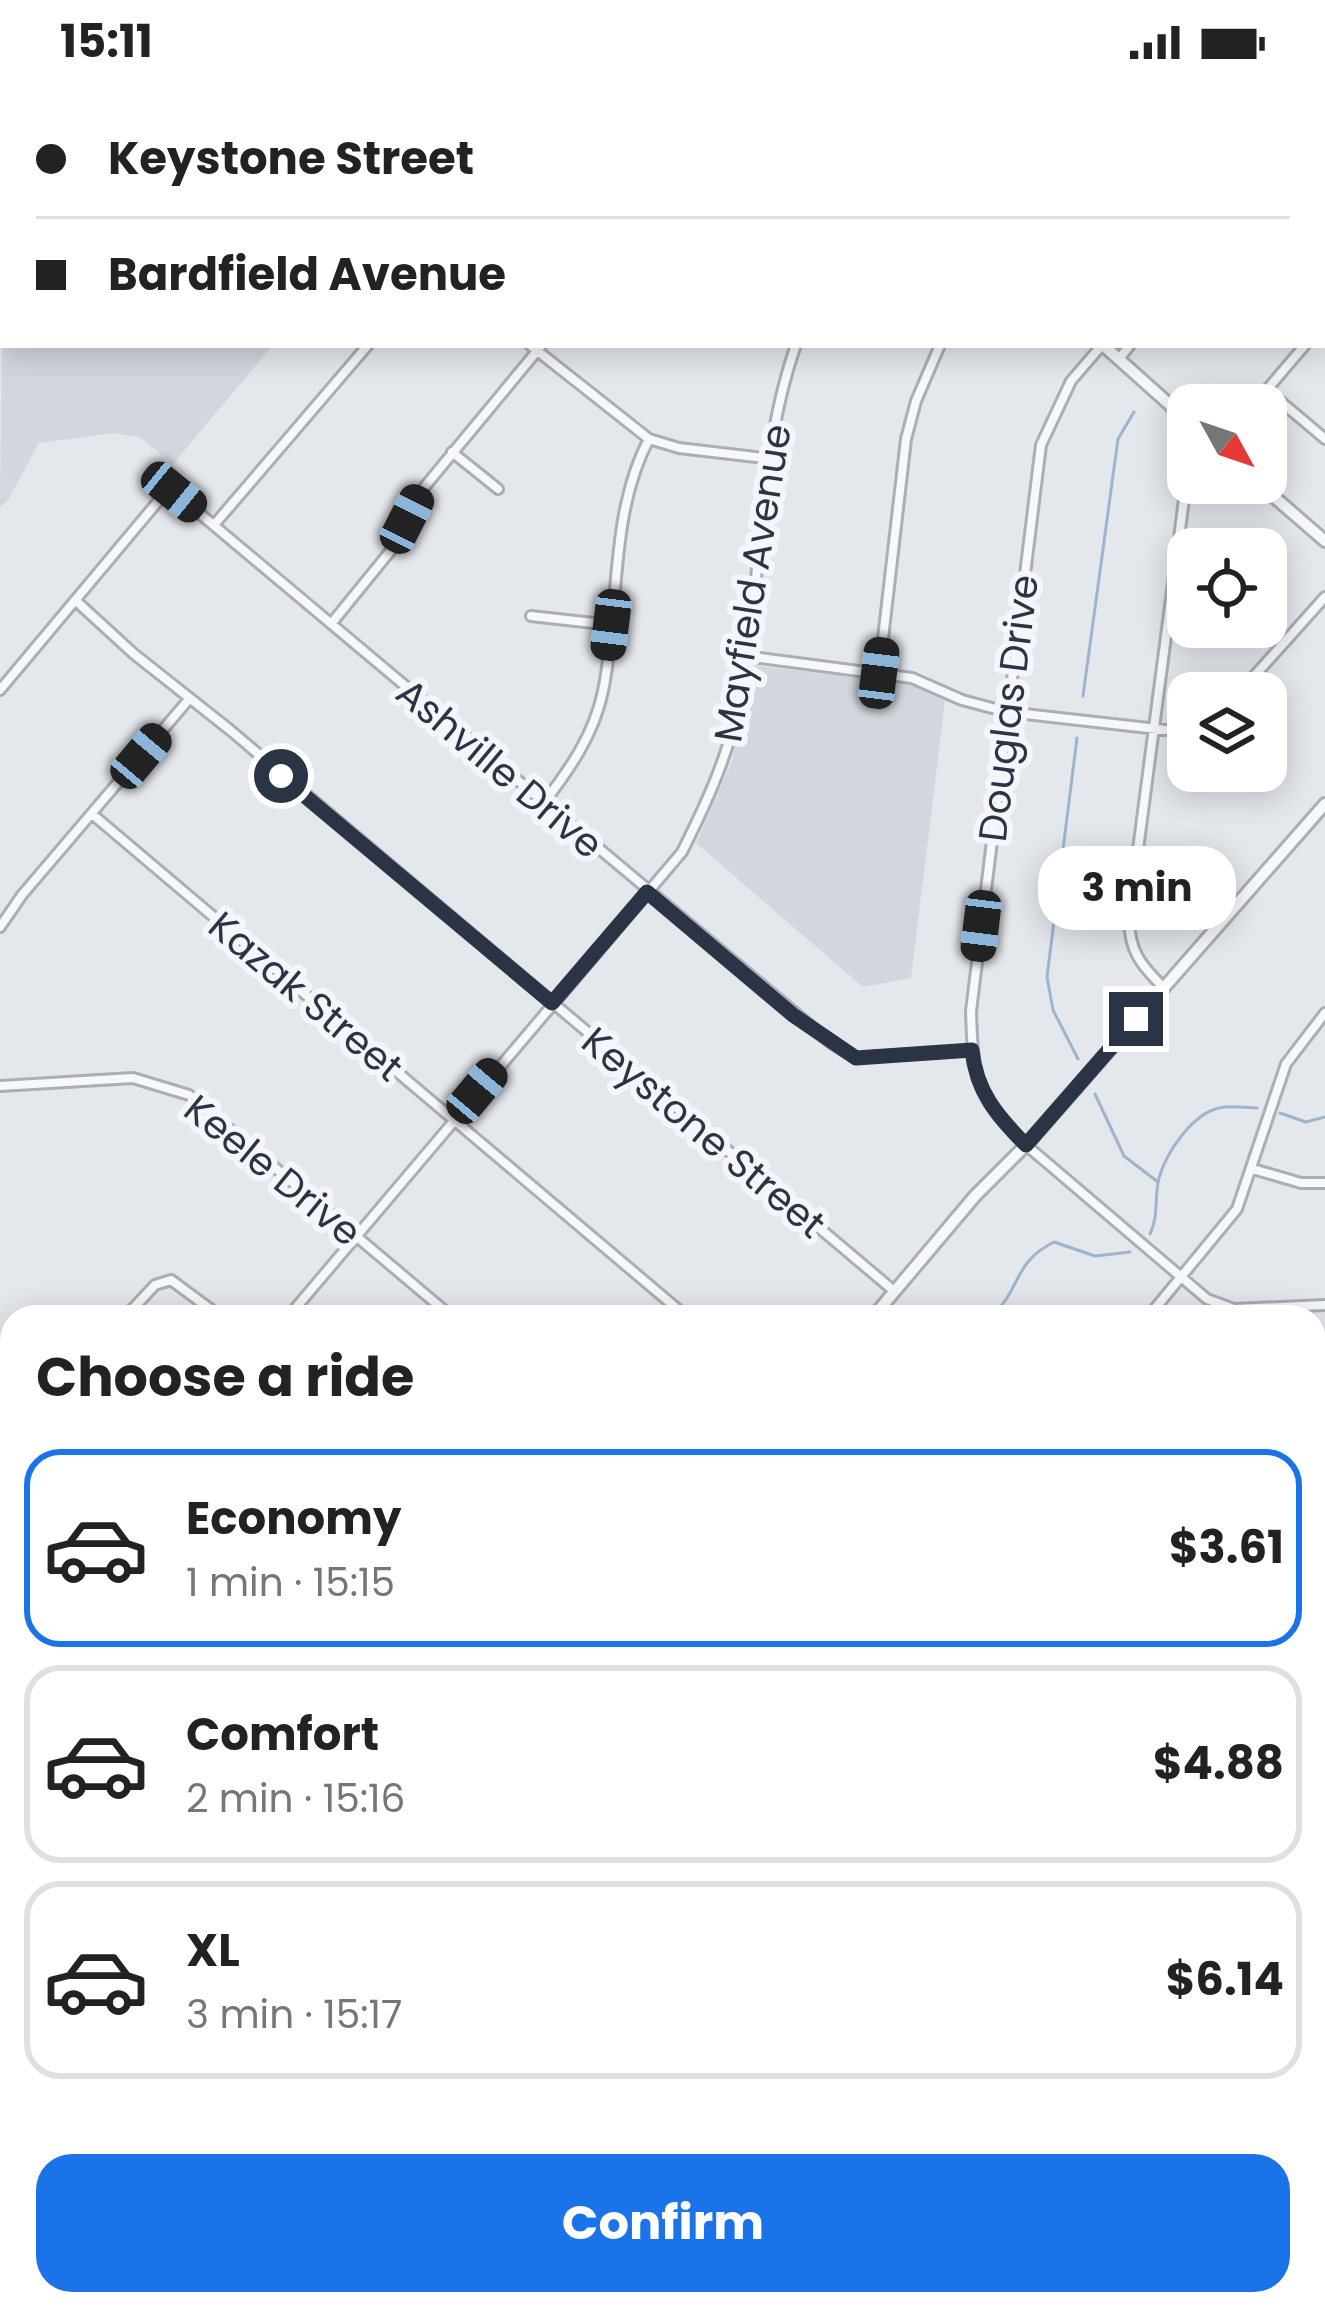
<!DOCTYPE html>
<html lang="en">
<head>
<meta charset="utf-8">
<style>
  body { margin:0; font-family:Poppins,sans-serif; background:#f6f6f6; color:#222; height:100vh; display:flex; flex-direction:column; font-size:45px; white-space:nowrap }
  * { box-sizing:border-box; margin:0 }
  p { font-size:39px; color:#767676 }
  .icon { flex:none; width:66px; height:66px; fill:none; stroke:currentColor; stroke-width:2; stroke-linecap:round; stroke-linejoin:round }
  .map { position:relative; flex:1; overflow:hidden }
  .drawer { position:absolute; left:0px; top:1221px; width:1326px; height:1011px; display:flex; flex-direction:column; background:#fff; border-radius:36px 36px 0 0; box-shadow:0 6px 30px #0003 }
  .drawer>* { flex:none }
  .hud { position:absolute; left:0px; top:0px; width:1326px; height:264px; box-shadow:0 6px 30px #0003; display:grid; align-content:center; height:264px; padding:0 36px; background:#fff }
  .needle { width:78px; rotate:130deg }
  .buttons { position:absolute; left:1167px; top:300px; display:grid; gap:24px }
  .buttons a { display:grid; place-items:center; width:120px; height:120px; border-radius:24px; background:#fff; box-shadow:0 6px 30px #0003; font-size:60px }
  .end { position:absolute; width:54px; height:54px; margin:-27px; border:15px solid #2b3445; background:#fff; box-shadow:0 0 0 6px #fff }
  .from { border-radius:50% }
  .bubble { position:absolute; height:84px; border-radius:36px; background:#fff; box-shadow:0 6px 30px #0003; font-size:39px; font-weight:700; line-height:84px; text-align:center }
  .car { position:absolute; width:36px; height:72px; margin:-36px -18px; border-radius:15px; box-shadow:0 0 9px 3px #0007; background:linear-gradient(#222 24%,#8ab4d8 0 40%,#222 0 76%,#8ab4d8 0 86%,#222 0) }
  .hud b { display:flex; align-items:center; gap:42px; height:114px; font-size:45px }
  .hud b+b { border-top:3px solid #e0e0e0 }
  .hud i { width:30px; height:30px; background:#222 }
  ul { padding:0; list-style:none }
  li { display:flex; align-items:center; gap:36px; height:198px; margin:0 24px 18px; padding:0 12px; border:6px solid #e0e0e0; border-radius:36px }
  li div { flex:1 }
  li b { display:block; font-size:45px }
  li em { font-style:normal; font-weight:700 }
  li.on { border-color:#1a73e8 }
  li>.icon { width:108px; height:108px; stroke-width:1.5 }
  h2 { padding:0 36px; font-size:54px; line-height:144px }
  .button { display:flex; gap:24px; margin-top:auto; padding:24px 36px }
  .button a { flex:1; height:138px; border-radius:36px; background:#1a73e8; color:#fff; font-size:48px; font-weight:700; line-height:138px; text-align:center }
  .status { display:flex; justify-content:space-between; align-items:center; height:84px; padding:0 60px; background:#fff; direction:ltr }
  .status svg { height:33px; fill:currentColor }
  .map>svg:first-child { display:block }
</style>
</head>
<body>
<div class="status"><b>15:11</b><svg viewBox="0 0 49 12"><path d="M0 12V9h3v3zM5 12V6h3v6zM10 12V3h3v9zM15 12V0h3v12zM26 1h20v11H26zM47 4h2v5h-2z"/></svg></div>
<div class="map">
<svg width="1325" height="2230" viewBox="0 0 1325 2230">
  <rect width="100%" height="100%" fill="#e4e7ec"/>
  <!-- built -->
  <path fill="#d2d6de" d="M 0,0 L 120,0 L 120,3 L 3,3 L 0,104 Z
    M 3,157 L 3,261 L 273,261 L 173,380 L 139,353 L 113,349 L 39,359 L 8,416 L 0,423 Z
    M 751,581 L 915,601 L 945,617 L 911,894 L 863,903 L 696,759 L 732,677 Z"/>
  <!-- green -->
  <path fill="#c9d6c5" d="M 12,2008 L 12,2220 L 385,2220 L 373,2230 L 0,2230 L 0,2012 Z
    M 507,2220 L 1214,2220 L 1245,2230 L 525,2230 Z"/>
  <!-- water -->
  <path fill="#9fb4cc" d="M 536,2220 L 1080,2220 L 1202,2230 L 883,2230 L 838,2225 L 775,2230 L 548,2230 Z"/>
  <g fill="none" stroke-linecap="round" stroke-linejoin="round">
    <!-- stream -->
    <path stroke="#9fb4cc" stroke-width="3" d="M 1083,612 L 1118,355 L 1134,328
      M 1077,654 L 1047,893 L 1053,926 L 1078,975
      M 1095,1010 L 1124,1072 L 1158,1098
      M 1280,1029 L 1306,1038 L 1325,1033
      M 1150,1150 C 1159,1131 1154,1114 1159,1094 C 1166,1069 1192,1030 1219,1024 C 1230,1021 1245,1024 1257,1024
      M 923,1233 L 942,1226 L 989,1233 C 1021,1210 1011,1179 1054,1158 L 1095,1172 L 1130,1168"/>
    <!-- minor casing -->
    <g stroke="#a9aeb7" stroke-width="14">
      <path id="minor" d="M 990,3 L 994,0
        M 1171,3 L 1174,0
        M 1323,30 L 1325,28
        M 1323,239 L 1325,237
        M 530,261 L 649,355 L 679,364 L 773,375
        M 1102,261 L 1071,297 L 1041,361 L 971,927 C 973,996 976,1012 1026,1061 L 1207,1215 L 1234,1225 L 1325,1221
        M 1119,275 L 1130,261
        M 1267,306 L 1325,355
        M 1254,321 L 1305,261
        M 452,368 L 498,405
        M 214,441 L 368,261
        M 75,516 L 134,570 L 230,646 L 894,1207
        M 531,532 L 611,541
        M 331,540 L 392,465 L 422,406 L 542,261
        M 745,572 L 912,594 L 962,616 L 1007,628 L 1175,647 L 1188,644
        M 879,589 L 906,355 L 916,317 L 940,261
        M 0,606 L 165,409 L 174,408 L 831,959 L 856,974 L 972,966
        M 1239,609 L 1325,513
        M 543,720 C 569,686 594,651 603,607 C 620,526 609,430 649,355
        M 92,730 L 687,1233
        M 0,843 L 22,811 L 190,614
        M 1163,903 C 1141,881 1129,867 1129,834 L 1188,385
        M 0,1002 L 133,994 L 189,1011 L 452,1233
        M 1253,1085 L 1301,1099 L 1325,1099
        M 125,1233 L 155,1201 L 171,1196 L 221,1233
        M 288,1233 L 682,768 C 705,722 727,675 738,623 C 763,506 756,374 796,261
        M 1148,1233 L 1237,1125 L 1286,980 L 1325,929
        M 1314,1364 L 1325,1364
        M 12,1375 L 12,1426
        M 0,1498 L 12,1497
        M 1314,1518 L 1325,1515
        M 1314,1681 L 1325,1673
        M 1314,1930 L 1325,1908
        M 1314,1984 L 1325,1988"/>
    </g>
    <!-- tertiary casing -->
    <g stroke="#a9aeb7" stroke-width="16">
      <path id="tertiary" d="M 788,0 L 791,3
        M 811,0 L 814,3
        M 1103,261 L 1188,337
        M 1258,399 L 1325,457
        M 873,1233 L 975,1112 L 1026,1061 L 1325,720
        M 0,1909 L 12,1905
        M 0,2005 L 12,2001
        M 1314,2151 L 1325,2158"/>
    </g>
    <!-- secondary casing -->
    <g stroke="#a9aeb7" stroke-width="18">
      <path id="secondary" d="M 465,3 L 467,0
        M 493,3 L 495,0
        M 0,120 L 3,119
        M 0,140 L 3,140"/>
    </g>
    <!-- minor -->
    <use href="#minor" stroke="#f7f8fa" stroke-width="8"/>
    <!-- tertiary -->
    <use href="#tertiary" stroke="#f7f8fa" stroke-width="10"/>
    <!-- secondary -->
    <use href="#secondary" stroke="#fff" stroke-width="12"/>
  </g>
  <g fill="none" stroke-linecap="round" stroke-linejoin="round">
    <!-- route -->
    <path stroke="#2b3445" stroke-width="15" d="M 281,692 L 552,919 L 647,808 L 793,931 L 856,974 L 972,966 C 976,1007 997,1032 1026,1061 L 1136,935"/>
  </g>
  <g text-anchor="middle" stroke-width="12" stroke-linejoin="round" paint-order="stroke">
    <!-- street labels -->
    <g font-size="39" fill="#2b3445" stroke="#f4f6f9">
      <text transform="translate(752 499) rotate(-81)" y="14">Mayfield Avenue</text>
      <text transform="translate(1008 624) rotate(-83)" y="14">Douglas Drive</text>
      <text transform="translate(500 684) rotate(40)" y="14">Ashville Drive</text>
      <text transform="translate(306 912) rotate(40)" y="14">Kazak Street</text>
      <text transform="translate(704 1048) rotate(40)" y="14">Keystone Street</text>
      <text transform="translate(273 1086) rotate(39)" y="14">Keele Drive</text>
    </g>
  </g>
</svg>
<div class="buttons">
<a><svg class="needle" viewBox="-14 -14 28 28"><path d="M0-13l5 13h-10z" fill="#e53935"/><path d="M0 13l5-13h-10z" fill="#767676"/></svg></a>
<a><svg class="icon" aria-label="locate" viewBox="0 0 24 24"><circle cx="12" cy="12" r="6"/><path d="M12 2v4M12 18v4M2 12h4M18 12h4"/></svg></a>
<a><svg class="icon" aria-label="layers" viewBox="0 0 24 24"><path d="M12 4l9 5-9 5-9-5zM3 14l9 5 9-5"/></svg></a>
</div>
<i class="end from" style="left:281px;top:692px"></i>
<i class="end" style="left:1136px;top:935px"></i>
<div class="bubble" style="left:1038px;top:762px;width:198px">3 min</div>
<i class="car" style="left:174px;top:408px;rotate:129deg"></i>
<i class="car" style="left:407px;top:435px;rotate:27deg"></i>
<i class="car" style="left:611px;top:541px;rotate:187deg"></i>
<i class="car" style="left:879px;top:589px;rotate:7deg"></i>
<i class="car" style="left:141px;top:672px;rotate:40deg"></i>
<i class="car" style="left:981px;top:842px;rotate:187deg"></i>
<i class="car" style="left:477px;top:1007px;rotate:40deg"></i>
<div class="hud">
<b><i class="from"></i>Keystone Street</b>
<b><i></i>Bardfield Avenue</b>
</div>
<section class="drawer">
<h2>Choose a ride</h2>
<ul>
<li class="on"><svg class="icon" aria-label="car" viewBox="0 0 24 24"><path d="M5 17H2v-5l4-1 3-4h7l3 4 3 1v5h-3M9 17h6M6 11h13"/><circle cx="7" cy="17" r="2"/><circle cx="17" cy="17" r="2"/></svg><div><b>Economy</b><p>1 min · 15:15</p></div><em>$3.61</em></li>
<li><svg class="icon" aria-label="car" viewBox="0 0 24 24"><path d="M5 17H2v-5l4-1 3-4h7l3 4 3 1v5h-3M9 17h6M6 11h13"/><circle cx="7" cy="17" r="2"/><circle cx="17" cy="17" r="2"/></svg><div><b>Comfort</b><p>2 min · 15:16</p></div><em>$4.88</em></li>
<li><svg class="icon" aria-label="car" viewBox="0 0 24 24"><path d="M5 17H2v-5l4-1 3-4h7l3 4 3 1v5h-3M9 17h6M6 11h13"/><circle cx="7" cy="17" r="2"/><circle cx="17" cy="17" r="2"/></svg><div><b>XL</b><p>3 min · 15:17</p></div><em>$6.14</em></li>
</ul>
<div class="button"><a>Confirm</a></div>
</section>
</div>
</body>
</html>
